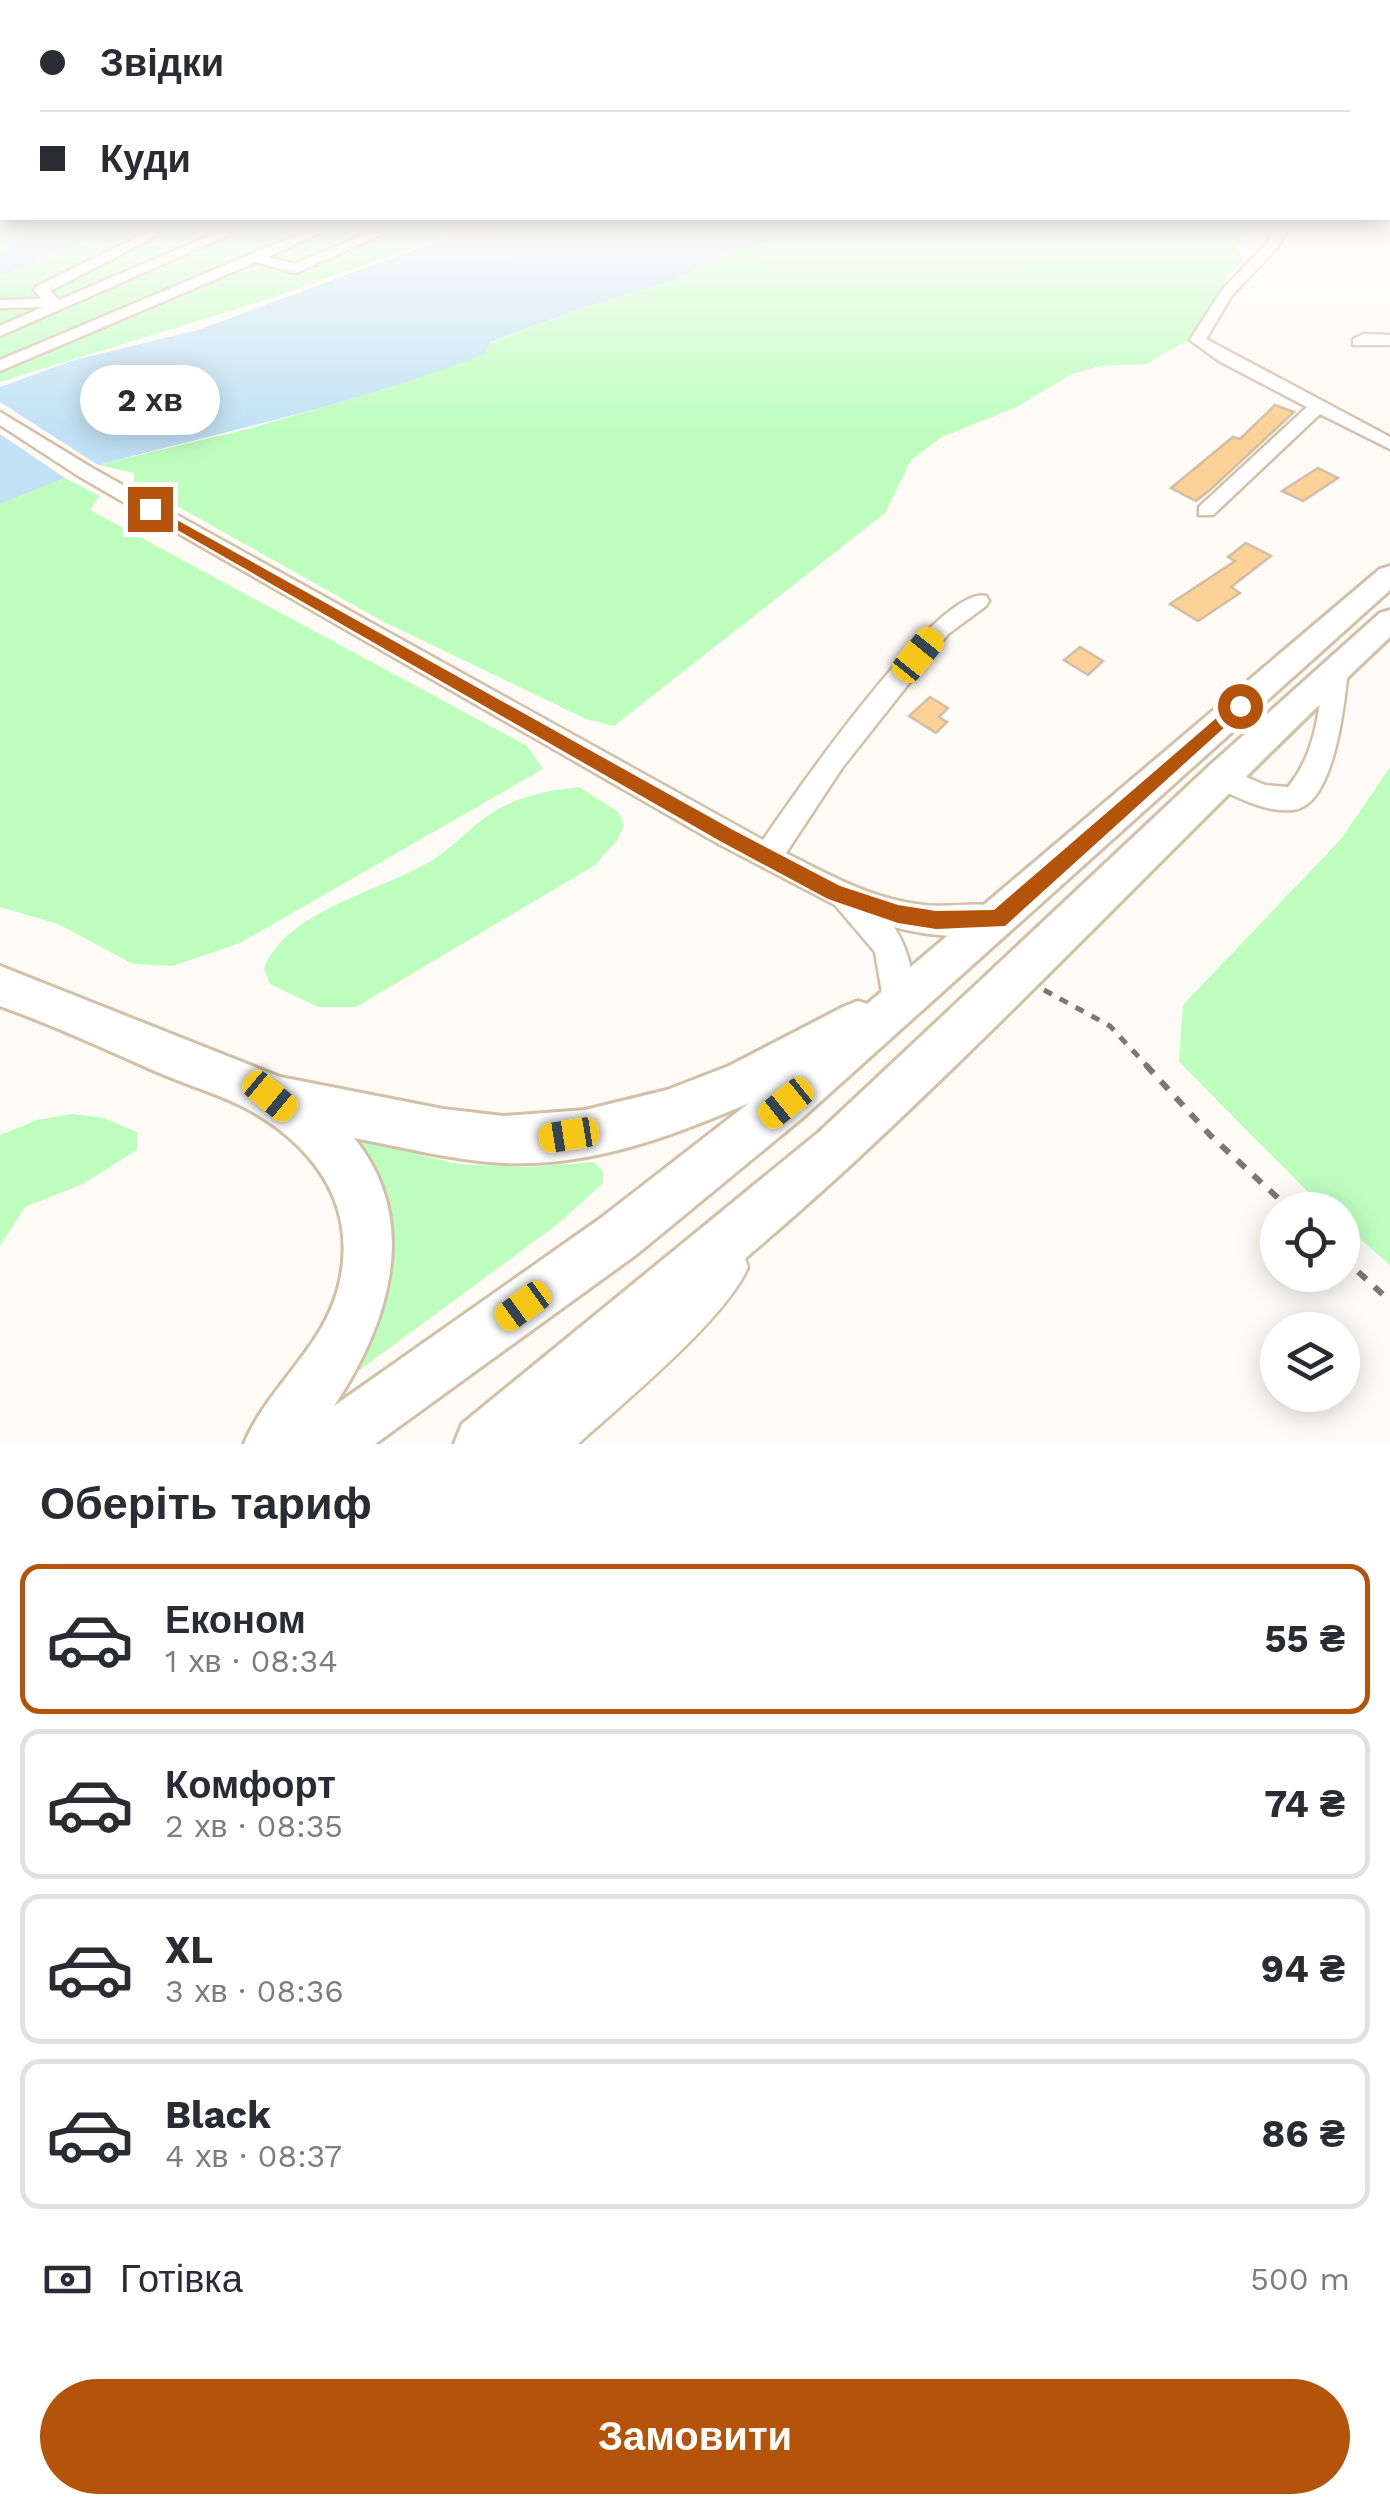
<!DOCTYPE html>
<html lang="uk">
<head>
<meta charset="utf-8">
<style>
  body { margin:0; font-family:"Work Sans",sans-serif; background:#f7f7f7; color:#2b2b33; height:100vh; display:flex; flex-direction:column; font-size:38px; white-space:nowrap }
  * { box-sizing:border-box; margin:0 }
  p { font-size:32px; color:#7c7c81 }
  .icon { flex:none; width:55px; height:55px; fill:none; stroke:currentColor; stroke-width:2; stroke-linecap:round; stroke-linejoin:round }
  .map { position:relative; height:1444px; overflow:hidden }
  .panel { display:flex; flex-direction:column; background:#fff; flex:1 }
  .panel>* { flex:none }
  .top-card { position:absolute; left:0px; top:0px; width:1390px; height:220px; box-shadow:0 5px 25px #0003; display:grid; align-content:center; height:220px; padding:0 40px; background:#fff }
  .controls { position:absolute; left:1260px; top:1192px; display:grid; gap:20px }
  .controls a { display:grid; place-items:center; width:100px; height:100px; border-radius:50%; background:#fff; box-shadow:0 5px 25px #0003; font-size:50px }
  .end { position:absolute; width:45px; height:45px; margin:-22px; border:12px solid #b45309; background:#fff; box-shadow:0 0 0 5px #fff }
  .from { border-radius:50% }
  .bubble { position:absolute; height:70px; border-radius:35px; background:#fff; box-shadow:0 5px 25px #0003; font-size:32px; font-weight:700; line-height:70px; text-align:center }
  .car { position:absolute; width:30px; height:60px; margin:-30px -15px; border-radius:12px; box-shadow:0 0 8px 2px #0007; background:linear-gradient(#f5c518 24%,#345 0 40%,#f5c518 0 76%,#345 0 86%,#f5c518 0) }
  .top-card b { display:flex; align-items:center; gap:35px; height:95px; font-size:38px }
  .top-card b+b { border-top:2px solid #e1e1e2 }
  .top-card i { width:25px; height:25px; background:#2b2b33 }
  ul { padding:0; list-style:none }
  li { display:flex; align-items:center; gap:30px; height:150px; margin:0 20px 15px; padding:0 20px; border:5px solid #e1e1e2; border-radius:20px }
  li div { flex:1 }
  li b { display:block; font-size:38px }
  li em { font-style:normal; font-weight:700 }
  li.active { border-color:#b45309 }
  li>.icon { width:90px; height:90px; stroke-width:1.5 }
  h2 { padding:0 40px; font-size:45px; line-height:120px }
  .pay { display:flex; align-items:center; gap:25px; height:110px; padding:0 40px; font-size:38px }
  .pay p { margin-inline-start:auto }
  .action { display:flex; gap:20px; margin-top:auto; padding:20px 40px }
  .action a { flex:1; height:115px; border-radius:60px; background:#b45309; color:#fff; font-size:40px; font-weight:700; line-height:115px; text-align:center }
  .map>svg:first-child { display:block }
</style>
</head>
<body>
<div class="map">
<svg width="1390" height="1444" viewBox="0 0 1390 1444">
  <rect width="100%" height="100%" fill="#fefaf5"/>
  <!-- green -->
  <path fill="#bdfebe" d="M 0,227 L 472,227 L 266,300 L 0,382 Z
    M 789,227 L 1251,228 L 1236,247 L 1243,261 L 1228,276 L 1190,338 L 1147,364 L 1100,366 L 1072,374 L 1017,407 L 942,437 L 911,460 L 885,513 L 614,726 L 586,719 L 384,622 L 134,482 L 134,473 L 98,465 L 248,429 L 388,388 L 487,353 L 489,344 L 576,310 L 659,285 L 719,255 L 765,243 Z
    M 65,478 L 100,496 L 90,510 L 527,746 L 543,769 L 240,943 L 173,966 L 133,964 L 58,924 L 0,907 L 0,504 Z
    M 1390,767 L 1390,1265 L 1343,1224 L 1342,1210 L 1326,1210 L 1179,1062 L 1183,1005 L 1341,839 Z
    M 579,787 L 618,812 L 624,825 L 618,839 L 595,865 L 356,1007 L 318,1007 L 270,984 L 264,969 C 284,912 380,891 429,862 C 452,849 469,828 490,814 C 516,797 548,790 579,787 Z
    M 72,1114 L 104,1118 L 137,1132 L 137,1150 L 83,1184 L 25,1207 L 0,1246 L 0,1135 L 37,1120 Z
    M 337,1135 L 458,1164 L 526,1167 L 594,1162 L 603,1172 L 603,1183 L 559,1223 L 330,1392 L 363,1337 Z"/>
  <!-- water -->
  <path fill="#c1e2f5" d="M 40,227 L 114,227 L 0,276 L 0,253 Z
    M 499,227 L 789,227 L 765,243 L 719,255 L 675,280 L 576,310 L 489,343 L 487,353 C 362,403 229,430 98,465 L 0,402 L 0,387 L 71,361 L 201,329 L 443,239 Z
    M 0,434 L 65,478 L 0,504 Z"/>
  <!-- building -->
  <path fill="#fcd198" stroke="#d1bea4" stroke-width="2.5" d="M 1275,405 L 1294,412 L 1210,490 L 1196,501 L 1171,488 L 1233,437 L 1240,439 Z
    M 1318,468 L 1338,478 L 1303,501 L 1282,491 Z
    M 1246,543 L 1271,556 L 1231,587 L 1240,593 L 1198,621 L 1170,604 L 1235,561 L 1228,557 Z
    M 1080,647 L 1103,661 L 1088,675 L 1064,660 Z
    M 930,697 L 948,708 L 939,717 L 947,722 L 936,733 L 909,716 Z"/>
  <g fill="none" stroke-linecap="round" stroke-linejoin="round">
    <!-- minor casing -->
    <g stroke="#d3c0a6" stroke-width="5">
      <path id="minor" d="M 158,227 L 173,227 L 50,291 L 59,300 L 228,228 L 238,231 L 0,336 L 0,326 L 43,307 L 0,308 L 0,300 L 42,299 L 34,290 L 36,287 Z
        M 316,227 L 332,227 L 268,257 L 295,264 L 382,227 L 398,227 L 296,273 L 256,262 L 0,371 L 0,360 Z
        M 1276,227 L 1288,227 L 1277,248 L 1232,295 L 1206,339 L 1390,437 L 1390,449 L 1320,414 L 1213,515 L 1199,515 L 1199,507 L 1307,407 L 1219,361 L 1190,340 L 1222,290 L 1268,242 Z
        M 1364,334 L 1390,335 L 1390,345 L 1353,345 L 1353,339 Z
        M 0,412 L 94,469 L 763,840 C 791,799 940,583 986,596 L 989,601 L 986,606 L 948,634 L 842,768 L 786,853 C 829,875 874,900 924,905 C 951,908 983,900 1009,909 L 1013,919 L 1009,929 C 976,941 927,936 894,927 C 909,950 919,985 907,1011 L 896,1016 L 885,1011 L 875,952 L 835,905 L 717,843 L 80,477 L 0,425 Z
        M 1336,660 L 1348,669 C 1345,700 1335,806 1293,810 C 1264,813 1236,796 1211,785 L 1207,777 L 1211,769 L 1220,766 L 1265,785 L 1288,787 C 1316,753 1319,711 1324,669 Z
        M 729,1248 L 743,1253 L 748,1267 C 727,1318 622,1404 578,1444 L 524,1444 L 531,1429 L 655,1318 L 715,1253 Z"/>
    </g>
    <!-- major casing -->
    <g stroke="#d3c0a6" stroke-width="6">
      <path id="major" d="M 1390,566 L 1390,590 L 801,1119 L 637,1254 L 375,1444 L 244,1444 C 267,1388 322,1349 338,1289 C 359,1210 319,1151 253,1112 C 224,1095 186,1085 155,1071 C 103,1048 53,1025 0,1006 L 0,966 L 280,1077 L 443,1109 L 503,1116 L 585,1110 L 667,1090 L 729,1066 L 843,1007 L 858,1001 L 867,1004 L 1380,569 ZM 749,1103 L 601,1218 L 334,1406 C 388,1325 422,1222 354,1138 C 404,1147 454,1161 505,1163 C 590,1167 673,1136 749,1103 Z
        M 1390,610 L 1390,637 C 1208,809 1037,992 854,1162 C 748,1260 634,1350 525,1444 L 454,1444 L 462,1424 L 819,1132 L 1208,767 L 1380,613 Z"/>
    </g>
    <!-- path-far1 -->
    <path stroke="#7c7770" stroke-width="5" stroke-dasharray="9 9" stroke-linecap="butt" d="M 1044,990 L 1110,1026 L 1148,1067"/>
    <!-- path -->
    <path stroke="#7c7770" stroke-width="6" stroke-dasharray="11 11" stroke-linecap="butt" d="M 1146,1065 L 1211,1136 L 1291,1210
      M 1342,1257 L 1390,1301"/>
    <!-- minor -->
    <use href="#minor" fill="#fff" fill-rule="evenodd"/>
    <!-- major -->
    <use href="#major" fill="#fff" fill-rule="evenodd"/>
  </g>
  <!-- sky -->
  <linearGradient id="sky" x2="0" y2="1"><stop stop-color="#98c6ed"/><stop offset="0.53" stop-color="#fffdfa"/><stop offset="1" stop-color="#fffdfa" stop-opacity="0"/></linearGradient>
  <rect width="1390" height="429" fill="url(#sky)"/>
  <!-- route -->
  <path fill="#b45309" d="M 150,505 L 733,830 L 840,886 L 898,905 L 936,911 L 994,910 L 1235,702 L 1240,700 L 1248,706 L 1005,926 L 936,929 L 898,923 L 828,899 L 720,841 L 146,512 L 146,506 Z"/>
</svg>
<div class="controls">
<a><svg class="icon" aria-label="locate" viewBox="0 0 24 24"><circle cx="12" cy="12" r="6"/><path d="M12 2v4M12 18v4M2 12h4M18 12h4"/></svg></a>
<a><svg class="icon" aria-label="layers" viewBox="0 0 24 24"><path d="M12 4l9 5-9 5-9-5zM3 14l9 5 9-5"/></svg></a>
</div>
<i class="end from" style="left:1240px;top:706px"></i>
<i class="end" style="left:150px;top:509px"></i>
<div class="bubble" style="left:80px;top:365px;width:140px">2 хв</div>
<i class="car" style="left:918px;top:655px;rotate:39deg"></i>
<i class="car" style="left:270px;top:1096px;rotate:130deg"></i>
<i class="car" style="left:786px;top:1103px;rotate:231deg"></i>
<i class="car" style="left:569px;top:1135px;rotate:261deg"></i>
<i class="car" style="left:523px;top:1306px;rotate:234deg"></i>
<div class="top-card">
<b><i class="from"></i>Звідки</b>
<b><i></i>Куди</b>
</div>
</div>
<section class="panel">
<h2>Оберіть тариф</h2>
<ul>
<li class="active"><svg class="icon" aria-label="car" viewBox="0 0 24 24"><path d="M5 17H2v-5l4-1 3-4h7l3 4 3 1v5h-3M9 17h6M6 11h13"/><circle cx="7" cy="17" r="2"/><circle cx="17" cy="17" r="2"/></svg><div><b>Економ</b><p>1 хв · 08:34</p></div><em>55 ₴</em></li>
<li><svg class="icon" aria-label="car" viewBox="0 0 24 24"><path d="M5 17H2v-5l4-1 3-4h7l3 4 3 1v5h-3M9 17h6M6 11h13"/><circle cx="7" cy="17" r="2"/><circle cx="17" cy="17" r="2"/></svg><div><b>Комфорт</b><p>2 хв · 08:35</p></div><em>74 ₴</em></li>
<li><svg class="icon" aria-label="car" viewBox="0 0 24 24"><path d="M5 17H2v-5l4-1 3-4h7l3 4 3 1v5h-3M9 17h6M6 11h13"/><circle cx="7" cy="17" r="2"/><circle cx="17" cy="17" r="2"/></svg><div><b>XL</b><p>3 хв · 08:36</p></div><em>94 ₴</em></li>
<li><svg class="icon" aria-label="car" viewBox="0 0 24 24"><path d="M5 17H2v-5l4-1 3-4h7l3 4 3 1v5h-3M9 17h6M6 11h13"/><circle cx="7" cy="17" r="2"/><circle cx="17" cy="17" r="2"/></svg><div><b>Black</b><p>4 хв · 08:37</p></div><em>86 ₴</em></li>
</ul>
<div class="pay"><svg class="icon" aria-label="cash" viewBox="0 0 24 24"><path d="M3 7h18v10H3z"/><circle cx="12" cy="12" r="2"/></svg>Готівка<p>500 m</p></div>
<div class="action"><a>Замовити</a></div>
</section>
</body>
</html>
